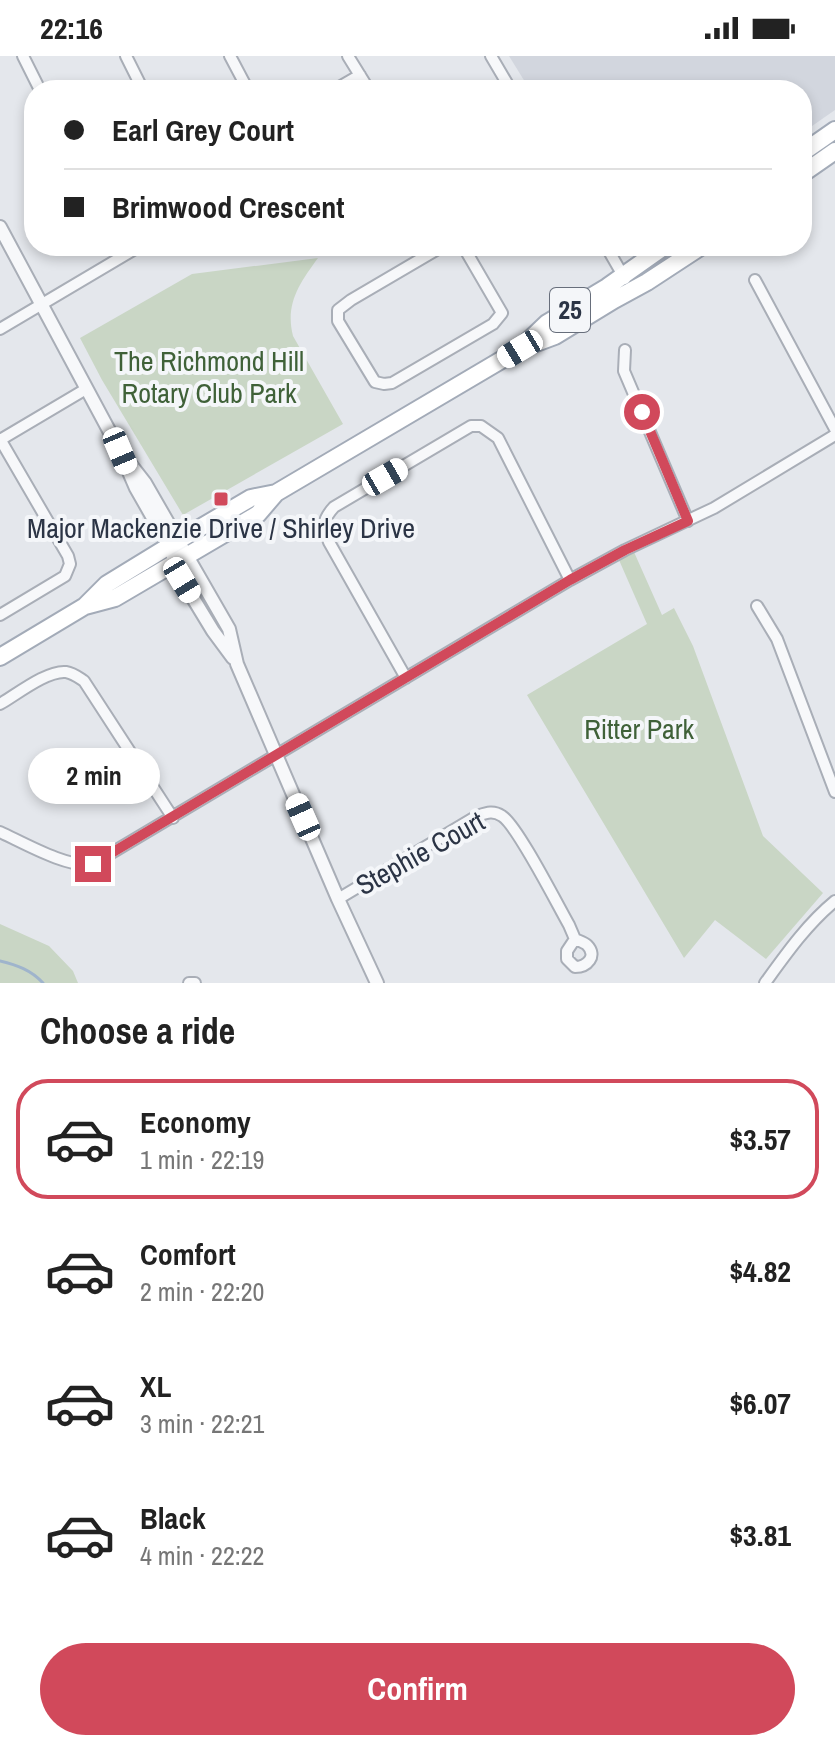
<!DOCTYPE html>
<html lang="en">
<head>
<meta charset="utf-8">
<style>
  body { margin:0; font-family:"Archivo Narrow",sans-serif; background:#f6f6f6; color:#222; height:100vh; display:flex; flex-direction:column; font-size:30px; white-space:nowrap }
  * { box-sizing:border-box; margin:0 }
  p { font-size:26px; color:#767676 }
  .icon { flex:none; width:44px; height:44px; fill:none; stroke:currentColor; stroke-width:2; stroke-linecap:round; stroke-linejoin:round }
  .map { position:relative; height:927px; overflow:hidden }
  .side { display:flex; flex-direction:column; background:#fff; flex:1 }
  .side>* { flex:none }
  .hud { position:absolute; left:24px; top:24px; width:788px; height:176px; border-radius:32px; box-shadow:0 4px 12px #0003; display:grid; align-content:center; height:176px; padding:0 40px; background:#fff }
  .end { position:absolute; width:36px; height:36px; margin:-18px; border:10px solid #d1495b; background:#fff; box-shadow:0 0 0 4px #fff }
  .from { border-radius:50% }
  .bubble { position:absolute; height:56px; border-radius:28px; background:#fff; box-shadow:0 4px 12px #0003; font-size:26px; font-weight:700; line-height:56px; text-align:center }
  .car { position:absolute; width:24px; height:48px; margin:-24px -12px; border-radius:10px; box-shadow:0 0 6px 2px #0007; background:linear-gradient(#fff 24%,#345 0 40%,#fff 0 76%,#345 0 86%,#fff 0) }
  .hud b { display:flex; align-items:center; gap:28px; height:76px; font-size:30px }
  .hud b+b { border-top:2px solid #e0e0e0 }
  .hud i { width:20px; height:20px; background:#222 }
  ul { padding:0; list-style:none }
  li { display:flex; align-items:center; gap:24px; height:120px; margin:0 16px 12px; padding:0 24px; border:4px solid transparent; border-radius:32px }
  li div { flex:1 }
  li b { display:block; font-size:30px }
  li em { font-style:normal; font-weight:700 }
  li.current { border-color:#d1495b }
  li>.icon { width:72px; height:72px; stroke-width:1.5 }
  h2 { padding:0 40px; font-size:36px; line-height:96px }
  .action { display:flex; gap:16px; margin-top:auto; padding:16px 40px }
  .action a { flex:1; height:92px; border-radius:48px; background:#d1495b; color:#fff; font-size:32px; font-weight:700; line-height:92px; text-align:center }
  .status { display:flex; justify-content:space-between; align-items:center; height:56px; padding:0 40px; background:#fff; direction:ltr }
  .status svg { height:22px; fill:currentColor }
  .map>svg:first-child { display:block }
</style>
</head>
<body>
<div class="status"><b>22:16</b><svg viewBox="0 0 49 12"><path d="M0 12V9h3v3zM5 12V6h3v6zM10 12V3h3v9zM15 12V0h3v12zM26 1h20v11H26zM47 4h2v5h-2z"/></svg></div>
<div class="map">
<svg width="835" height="927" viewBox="0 0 835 927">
  <rect width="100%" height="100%" fill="#e4e7ec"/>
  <!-- built -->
  <path fill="#d2d6de" d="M 509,0 L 835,0 L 835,54 L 802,77 L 802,34 L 530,34 Z"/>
  <!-- green -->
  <path fill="#c9d6c5" d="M 318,202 C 299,228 285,248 293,280 L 343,368 L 183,459 L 102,324 L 80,282 L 192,218 Z
    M 634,496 L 662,559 L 674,552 L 693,590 L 763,780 L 823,837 L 766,903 L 715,864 L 684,902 L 527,639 L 647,568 L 619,504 Z
    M 0,868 L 49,890 L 73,915 L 78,927 L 0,927 Z"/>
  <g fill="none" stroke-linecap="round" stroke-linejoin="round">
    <!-- stream -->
    <path stroke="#9fb4cc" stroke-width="3" d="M 0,905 C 17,909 31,914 43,927"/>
    <!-- minor casing -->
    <g stroke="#a9aeb7" stroke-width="14">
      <path id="minor" d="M 23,0 L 40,34
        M 126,0 L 143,34
        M 230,0 L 248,34
        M 348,0 L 369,34
        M 491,0 L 511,34
        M 334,34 L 360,19
        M 443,190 L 351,244 L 338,254 L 338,265 L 375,326 L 384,328 L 392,327 L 493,268 L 502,257 L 463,190
        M 606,190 L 625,223
        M 755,224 L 835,373
        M 0,273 L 140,190
        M 625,294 L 624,315 L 688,465
        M 0,384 L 86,333
        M 757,550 L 777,583 L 835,736
        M 0,559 L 65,520 L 70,508 L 68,500 L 0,383
        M 406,622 L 329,486 C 323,470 322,464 334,451 L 471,370 L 481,370 L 498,382 L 570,524
        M 0,648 C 16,639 47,614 66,616 C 73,617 78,621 84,625 L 173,762
        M 0,776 C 24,787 69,813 93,808 L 570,524 L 625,494 L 714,452 L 835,379
        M 338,843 L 477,760 C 486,757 493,754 502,760 C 517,769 557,848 569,869 L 575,883 C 577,884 585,887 587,889 C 598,900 587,911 575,911 L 567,903 L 567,895 L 575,883
        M 189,927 L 195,927
        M 765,927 C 786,898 807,868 835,845"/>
    </g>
    <!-- tertiary casing -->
    <g stroke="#a9aeb7" stroke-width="16">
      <path id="tertiary" d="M 0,171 L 120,395 L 136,432 L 169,490 L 182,524 L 213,575 L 233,602
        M 120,395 L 145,427 L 229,573 L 237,608 L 338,843 L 377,927"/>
    </g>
    <!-- primary casing -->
    <g stroke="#a3abb8" stroke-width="20">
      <path id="primary" d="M 802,97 L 835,74
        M 802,118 L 835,95
        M 526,287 L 547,267 L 607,231 L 665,190
        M 85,550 L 115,542 L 258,458 L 276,437 L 520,293 L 555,280 L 614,244 L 647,226 L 702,190
        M 0,601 L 85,550 L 107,528 L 169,490 L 251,442 L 276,437"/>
    </g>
    <!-- minor -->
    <use href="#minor" stroke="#f7f8fa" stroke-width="10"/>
    <!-- tertiary -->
    <use href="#tertiary" stroke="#f7f8fa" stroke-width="12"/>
    <!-- primary -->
    <use href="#primary" stroke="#fff" stroke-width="16"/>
  </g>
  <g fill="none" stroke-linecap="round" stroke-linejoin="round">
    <!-- route -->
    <path stroke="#d1495b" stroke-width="10" d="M 93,808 L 570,524 L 625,494 L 688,465 L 642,356"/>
  </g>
  <!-- markers -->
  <rect fill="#d1495b" stroke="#f4f6f9" stroke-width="3" x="213" y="435" width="16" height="16" rx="4"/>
  <g text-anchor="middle" stroke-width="8" stroke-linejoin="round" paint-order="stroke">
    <!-- shield labels -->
    <rect fill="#f4f6f9" stroke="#676e7b" stroke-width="2" x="550" y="232" width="40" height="44" rx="6"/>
    <g font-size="26" font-weight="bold" fill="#2b3445">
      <text x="570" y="263">25</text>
    </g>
    <!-- park labels -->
    <g font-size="28" fill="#3f6138" stroke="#f4f6f9">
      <text x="209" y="315">The Richmond Hill<tspan x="209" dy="32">Rotary Club Park</tspan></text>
      <text x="639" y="683">Ritter Park</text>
    </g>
    <!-- poi labels -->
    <g font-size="28" fill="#2b3445" stroke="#f4f6f9">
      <text x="221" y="482">Major Mackenzie Drive / Shirley Drive</text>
    </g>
    <!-- street labels -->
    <g font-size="28" fill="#2b3445" stroke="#f4f6f9">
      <text transform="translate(420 797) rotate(-29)" y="10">Stephie Court</text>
    </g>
  </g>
</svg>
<i class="end from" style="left:642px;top:356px"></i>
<i class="end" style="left:93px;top:808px"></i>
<div class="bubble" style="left:28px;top:692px;width:132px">2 min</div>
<i class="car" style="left:520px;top:293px;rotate:239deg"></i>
<i class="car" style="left:120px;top:395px;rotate:157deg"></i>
<i class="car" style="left:385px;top:421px;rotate:60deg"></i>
<i class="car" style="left:182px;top:524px;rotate:149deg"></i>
<i class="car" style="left:303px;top:761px;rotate:336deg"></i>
<div class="hud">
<b><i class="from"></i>Earl Grey Court</b>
<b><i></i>Brimwood Crescent</b>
</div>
</div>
<section class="side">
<h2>Choose a ride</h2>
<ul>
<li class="current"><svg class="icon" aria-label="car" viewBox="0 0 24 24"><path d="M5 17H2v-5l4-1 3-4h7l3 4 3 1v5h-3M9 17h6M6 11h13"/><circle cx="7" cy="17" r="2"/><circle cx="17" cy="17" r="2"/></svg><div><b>Economy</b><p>1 min · 22:19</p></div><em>$3.57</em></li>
<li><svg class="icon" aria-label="car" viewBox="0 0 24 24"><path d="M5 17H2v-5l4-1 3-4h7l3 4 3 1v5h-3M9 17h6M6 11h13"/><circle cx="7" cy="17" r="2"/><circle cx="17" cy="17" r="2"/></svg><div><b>Comfort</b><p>2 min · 22:20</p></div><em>$4.82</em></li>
<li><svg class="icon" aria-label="car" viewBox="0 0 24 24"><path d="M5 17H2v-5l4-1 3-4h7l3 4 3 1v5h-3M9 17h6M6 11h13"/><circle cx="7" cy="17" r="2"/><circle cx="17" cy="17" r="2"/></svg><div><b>XL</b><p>3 min · 22:21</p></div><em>$6.07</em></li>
<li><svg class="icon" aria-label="car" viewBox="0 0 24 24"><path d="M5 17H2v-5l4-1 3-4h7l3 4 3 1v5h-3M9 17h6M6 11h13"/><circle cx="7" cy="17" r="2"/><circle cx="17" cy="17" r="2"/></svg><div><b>Black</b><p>4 min · 22:22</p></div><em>$3.81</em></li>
</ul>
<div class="action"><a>Confirm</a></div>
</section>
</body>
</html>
